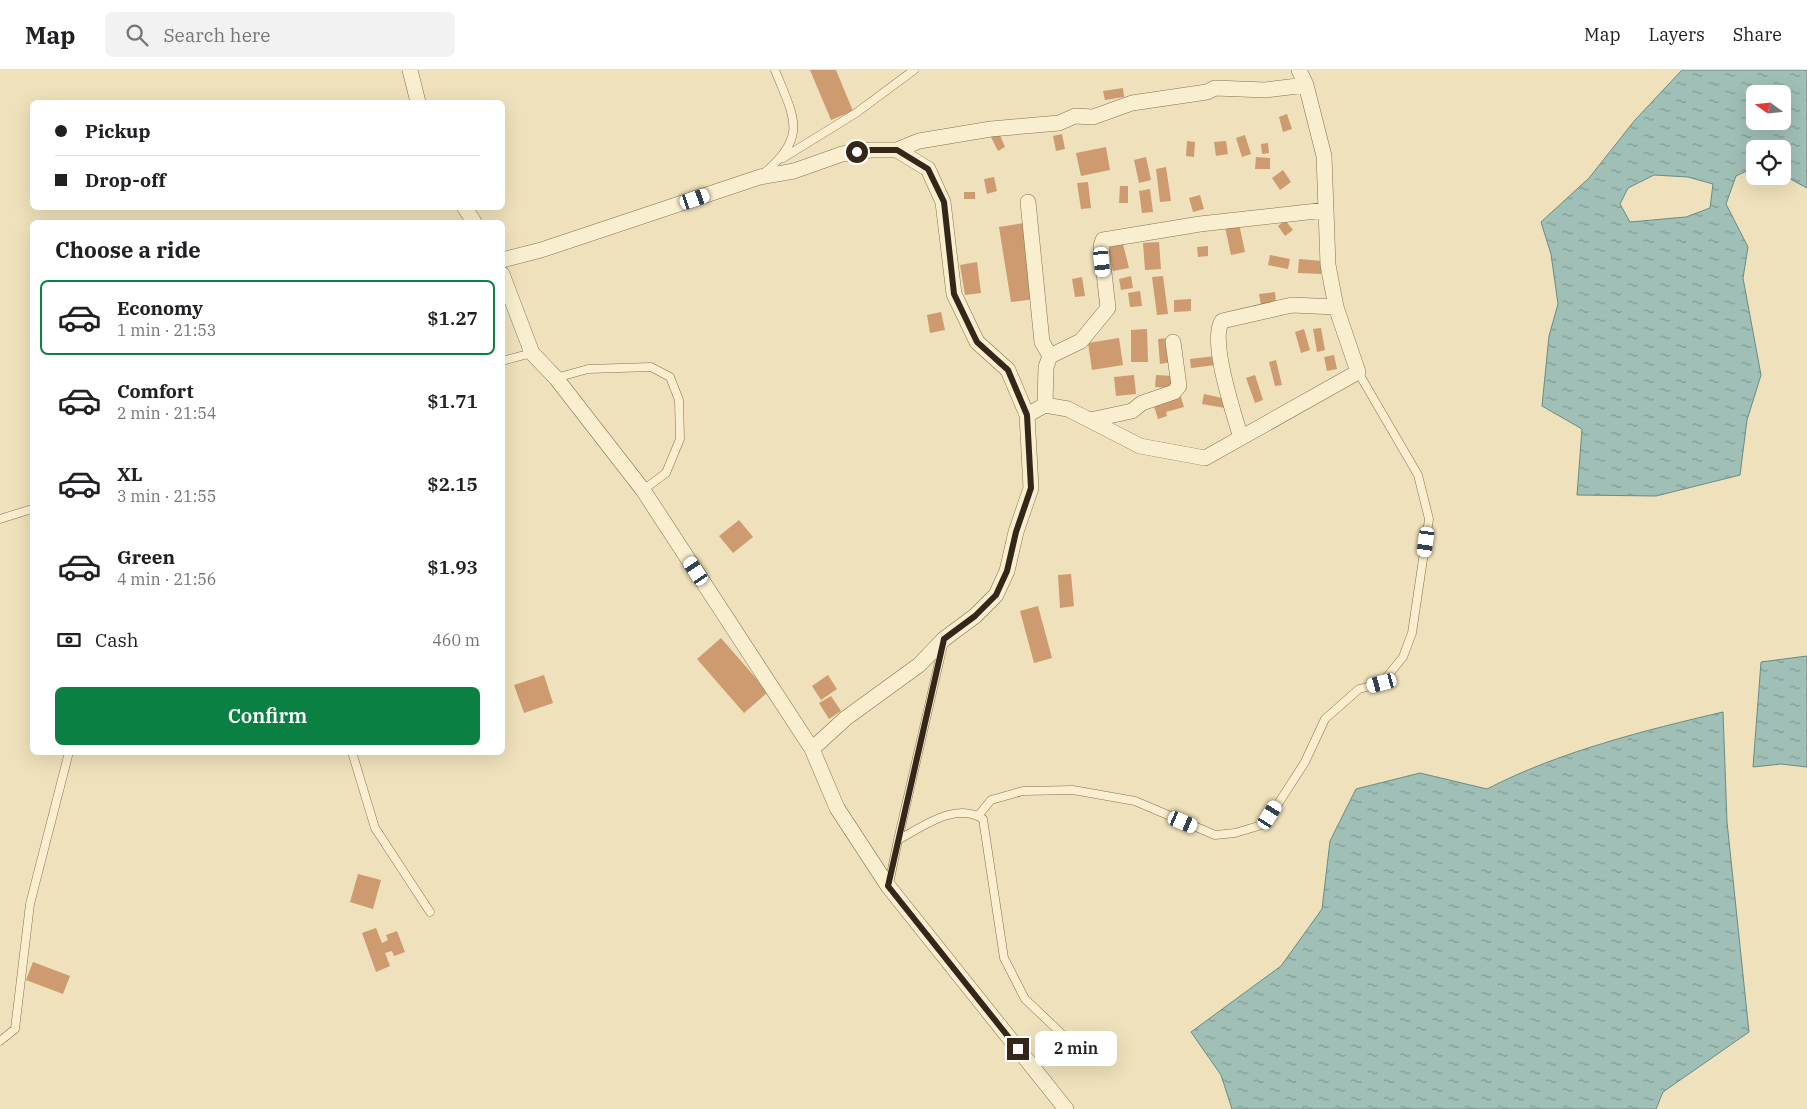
<!DOCTYPE html>
<html lang="en">
<head>
<meta charset="utf-8">
<style>
  body { margin:0; font-family:"IBM Plex Serif",serif; background:#f2f2f2; color:#202124; height:100vh; display:flex; flex-direction:column; font-size:19px; white-space:nowrap }
  * { box-sizing:border-box; margin:0 }
  p { font-size:16px; color:#757577 }
  .icon { flex:none; width:28px; height:28px; fill:none; stroke:currentColor; stroke-width:2; stroke-linecap:round; stroke-linejoin:round }
  .map { position:relative; flex:1; overflow:hidden }
  .details { position:absolute; left:30px; top:150px; width:475px; height:535px; display:flex; flex-direction:column; background:#fff; border-radius:8px; box-shadow:0 5px 20px #0002 }
  .details>* { flex:none }
  .guide { position:absolute; left:30px; top:30px; width:475px; height:110px; border-radius:8px; box-shadow:0 5px 20px #0002; display:grid; align-content:center; height:110px; padding:0 25px; background:#fff }
  .needle { width:32px; rotate:285deg }
  .buttons { position:absolute; left:1746px; top:15px; display:grid; gap:10px }
  .buttons a { display:grid; place-items:center; width:45px; height:45px; border-radius:8px; background:#fff; box-shadow:0 5px 20px #0002; font-size:25px }
  .end { position:absolute; width:22px; height:22px; margin:-11px; border:6px solid #34271a; background:#fff; box-shadow:0 0 0 2px #fff }
  .from { border-radius:50% }
  .bubble { position:absolute; height:35px; border-radius:8px; background:#fff; box-shadow:0 5px 20px #0002; font-size:16px; font-weight:600; line-height:35px; text-align:center }
  .car { position:absolute; width:15px; height:30px; margin:-15px -8px; border-radius:6px; box-shadow:0 0 4px 1px #0007; background:linear-gradient(#fff 24%,#345 0 40%,#fff 0 76%,#345 0 86%,#fff 0) }
  .guide b { display:flex; align-items:center; gap:18px; height:48px; font-size:19px }
  .guide b+b { border-top:1px solid #e0e0e0 }
  .guide i { width:12px; height:12px; background:#202124 }
  ul { padding:0; list-style:none }
  li { display:flex; align-items:center; gap:15px; height:75px; margin:0 10px 8px; padding:0 15px; border:2px solid transparent; border-radius:8px }
  li div { flex:1 }
  li b { display:block; font-size:19px }
  li em { font-style:normal; font-weight:600 }
  li.selected { border-color:#0b8043 }
  li>.icon { width:45px; height:45px; stroke-width:1.5 }
  h2 { padding:0 25px; font-size:22px; line-height:60px }
  .pay { display:flex; align-items:center; gap:12px; height:55px; padding:0 25px; font-size:19px }
  .pay p { margin-inline-start:auto }
  .button { display:flex; gap:10px; margin-top:auto; padding:10px 25px }
  .button a { flex:1; height:58px; border-radius:8px; background:#0b8043; color:#fff; font-size:20px; font-weight:600; line-height:58px; text-align:center }
  header { display:flex; align-items:center; gap:30px; box-sizing:border-box; height:70px; padding:0 25px; background:#fff; border-bottom:1px solid #e0e0e0 }
  header strong { font-size:24px }
  nav { display:flex; gap:28px; margin-inline-start:auto; font-size:18px }
  .search { width:350px; height:45px; background:#f2f2f2; display:flex; align-items:center; gap:12px; box-sizing:border-box; padding:0 18px; border-radius:8px; color:#757577; font-size:19px }
  .map>svg:first-child { display:block }
</style>
</head>
<body>
<header>
<strong>Map</strong>
<div class="search"><svg class="icon" aria-label="search" viewBox="0 0 24 24"><circle cx="10" cy="10" r="6"/><path d="M15 15l6 6"/></svg>Search here</div>
<nav><a>Map</a><a>Layers</a><a>Share</a></nav>
</header>
<div class="map">
<svg width="1807" height="1039" viewBox="0 0 1807 1039">
  <defs>
    <pattern id="water-ripples" width="26" height="14" patternUnits="userSpaceOnUse" patternTransform="scale(1.25)"><rect width="26" height="14" fill="#9fbfb7"/><path d="M2 4q2-2 4 0t4 0M15 11q2-2 4 0t4 0" fill="none" stroke="#829b94"/></pattern>
  </defs>
  <rect width="100%" height="100%" fill="#eee1bb"/>
  <!-- water -->
  <path fill="url(#water-ripples)" stroke="#678c84" fill-rule="evenodd" d="M 1682,0 L 1807,0 L 1807,118 L 1783,105 L 1782,79 L 1755,79 L 1755,97 L 1736,106 L 1726,134 L 1748,177 L 1743,208 L 1761,305 L 1747,350 L 1740,405 L 1656,426 L 1577,425 L 1582,359 L 1542,336 L 1549,266 L 1558,234 L 1551,184 L 1541,152 L 1589,108 L 1635,50 ZM 1755,24 L 1782,24 L 1782,51 L 1755,51 ZM 1654,105 L 1688,107 L 1713,114 L 1710,138 L 1686,147 L 1630,152 L 1620,134 L 1628,118 Z
    M 1807,586 L 1807,697 L 1781,694 L 1753,697 L 1761,592 Z
    M 1723,642 L 1727,752 L 1749,962 L 1663,1022 L 1656,1039 L 1232,1039 L 1221,1005 L 1191,962 L 1281,896 L 1322,839 L 1330,771 L 1356,719 L 1420,703 L 1487,719 C 1558,682 1646,660 1723,642 Z"/>
  <!-- building -->
  <path fill="#ce9a6f" d="M 810,0 L 836,0 L 853,41 L 831,50 Z
    M 1123,18 L 1124,27 L 1105,30 L 1103,21 Z
    M 1287,44 L 1292,59 L 1283,62 L 1279,47 Z
    M 999,63 L 1005,77 L 998,81 L 991,67 Z
    M 1062,64 L 1065,79 L 1056,81 L 1053,66 Z
    M 1245,65 L 1251,84 L 1242,87 L 1236,68 Z
    M 1187,71 L 1195,72 L 1194,87 L 1186,86 Z
    M 1226,71 L 1228,84 L 1216,86 L 1214,72 Z
    M 1268,73 L 1269,83 L 1262,84 L 1261,74 Z
    M 1106,77 L 1110,100 L 1081,106 L 1076,83 Z
    M 1146,87 L 1151,110 L 1139,113 L 1134,90 Z
    M 1256,87 L 1270,88 L 1270,99 L 1255,99 Z
    M 1166,97 L 1171,131 L 1160,132 L 1156,99 Z
    M 1283,100 L 1291,112 L 1280,120 L 1272,108 Z
    M 994,107 L 997,121 L 987,124 L 984,109 Z
    M 1088,112 L 1091,138 L 1081,139 L 1077,113 Z
    M 1120,116 L 1128,116 L 1128,133 L 1119,133 Z
    M 1150,119 L 1153,142 L 1142,143 L 1139,121 Z
    M 964,122 L 975,122 L 975,129 L 964,129 Z
    M 1200,125 L 1204,139 L 1193,142 L 1189,128 Z
    M 1285,150 L 1293,160 L 1285,166 L 1278,156 Z
    M 1024,153 L 1035,229 L 1011,232 L 999,157 Z
    M 1239,154 L 1245,182 L 1231,185 L 1225,157 Z
    M 1159,172 L 1161,199 L 1145,200 L 1143,173 Z
    M 1123,174 L 1129,198 L 1113,201 L 1107,177 Z
    M 1208,176 L 1208,186 L 1198,187 L 1197,177 Z
    M 1270,185 L 1290,189 L 1288,199 L 1268,195 Z
    M 1299,189 L 1322,191 L 1321,204 L 1298,203 Z
    M 977,192 L 981,223 L 965,225 L 960,195 Z
    M 1131,206 L 1133,218 L 1121,220 L 1119,209 Z
    M 1163,206 L 1168,244 L 1157,245 L 1152,207 Z
    M 1082,207 L 1085,226 L 1075,227 L 1072,209 Z
    M 1140,221 L 1142,236 L 1130,237 L 1128,223 Z
    M 1275,222 L 1276,233 L 1261,235 L 1259,224 Z
    M 1191,229 L 1191,241 L 1174,242 L 1174,230 Z
    M 941,242 L 945,260 L 930,263 L 927,245 Z
    M 1321,258 L 1325,280 L 1317,282 L 1313,259 Z
    M 1147,259 L 1148,292 L 1131,292 L 1131,260 Z
    M 1304,259 L 1310,280 L 1301,283 L 1295,262 Z
    M 1119,268 L 1123,295 L 1092,300 L 1088,273 Z
    M 1170,268 L 1172,292 L 1160,294 L 1158,269 Z
    M 1334,285 L 1337,299 L 1327,301 L 1324,287 Z
    M 1215,286 L 1216,295 L 1191,298 L 1190,289 Z
    M 1276,290 L 1282,315 L 1275,316 L 1269,292 Z
    M 1134,305 L 1136,324 L 1116,326 L 1114,307 Z
    M 1156,305 L 1174,306 L 1174,318 L 1155,317 Z
    M 1255,305 L 1263,330 L 1255,333 L 1246,308 Z
    M 1180,324 L 1184,337 L 1166,342 L 1167,346 L 1158,349 L 1153,333 Z
    M 1204,324 L 1227,329 L 1225,338 L 1202,334 Z
    M 739,450 L 753,467 L 733,483 L 719,466 Z
    M 1071,504 L 1074,536 L 1060,538 L 1058,505 Z
    M 1038,536 L 1052,588 L 1034,593 L 1020,541 Z
    M 721,568 L 768,622 L 744,643 L 697,589 Z
    M 544,605 L 553,633 L 524,643 L 514,615 Z
    M 828,605 L 837,619 L 821,630 L 812,616 Z
    M 831,626 L 841,641 L 829,649 L 819,633 Z
    M 358,804 L 381,810 L 373,839 L 350,832 Z
    M 376,858 L 382,873 L 388,870 L 386,865 L 397,861 L 405,882 L 394,886 L 392,881 L 385,883 L 390,896 L 376,902 L 362,863 Z
    M 33,892 L 70,906 L 63,924 L 26,910 Z"/>
  <g fill="none" stroke-linecap="round" stroke-linejoin="round">
    <!-- service casing -->
    <g stroke="#857055" stroke-width="9">
      <path id="service" d="M 783,88 L 856,43 L 914,0
        M 763,104 C 809,66 794,48 775,0
        M 502,291 L 532,283
        M 556,308 L 588,299 L 651,297 L 670,307 L 679,330 L 680,369 L 666,403 L 643,420
        M 0,449 L 32,439
        M 352,682 L 375,758 L 430,842
        M 978,746 L 991,730 L 1023,721 L 1073,720 L 1135,731 L 1215,765 L 1235,763 L 1265,754 L 1305,692 L 1325,649 L 1359,619 L 1382,613 L 1403,587 L 1412,563 L 1429,449 L 1418,405 L 1358,302
        M 898,770 L 943,575
        M 889,814 L 898,770 C 922,757 956,731 983,749 L 1004,888 L 1025,929 L 1063,965
        M 0,971 L 15,959 L 30,834 L 69,682"/>
    </g>
    <!-- minor casing -->
    <g stroke="#857055" stroke-width="16">
      <path id="minor" d="M 410,0 L 418,32
        M 1299,0 L 1306,15 L 1324,86 L 1326,140
        M 897,80 L 919,71 L 991,59 L 1059,53 L 1075,46 L 1093,47 L 1132,33 L 1207,22 L 1215,18 L 1265,20 L 1306,15
        M 1028,132 L 1042,272 L 1050,286
        M 465,138 L 474,152
        M 502,190 L 541,180 L 760,107 L 794,101 L 842,84 L 871,80 L 897,80 L 928,99 L 943,132 L 954,224 L 977,272 L 1008,300 L 1027,345 L 1031,418 L 1016,462 L 1007,501 L 996,525 L 975,546 L 944,569 L 919,595 L 846,648 L 812,679
        M 502,204 L 532,283 L 556,308 L 643,420 L 812,679 L 837,738 L 888,816 L 1066,1039
        M 1027,345 L 1045,335 L 1068,339 L 1140,376 L 1205,388 L 1358,302 L 1336,237 L 1328,195 L 1326,140 L 1200,154 L 1103,170 L 1101,176 L 1108,238 L 1081,271 L 1050,286 L 1046,297 L 1045,335
        M 1090,350 L 1132,341 L 1142,333 L 1174,322 L 1179,316 L 1173,272
        M 1241,368 C 1234,344 1209,271 1222,251 L 1292,235 L 1336,237"/>
    </g>
    <!-- service -->
    <use href="#service" stroke="#f9eecd" stroke-width="8"/>
    <!-- minor -->
    <use href="#minor" stroke="#f9eecd" stroke-width="15"/>
  </g>
  <g fill="none" stroke-linecap="round" stroke-linejoin="round">
    <!-- route -->
    <path stroke="#34271a" stroke-width="6" d="M 857,82 L 871,80 L 897,80 L 928,99 L 944,132 L 954,224 L 977,272 L 1008,300 L 1027,345 L 1031,418 L 1016,462 L 1007,501 L 996,525 L 975,546 L 944,569 L 888,816 L 1018,979"/>
  </g>
</svg>
<div class="buttons">
<a><svg class="needle" viewBox="-14 -14 28 28"><path d="M0-13l5 13h-10z" fill="#e53935"/><path d="M0 13l5-13h-10z" fill="#757577"/></svg></a>
<a><svg class="icon" aria-label="locate" viewBox="0 0 24 24"><circle cx="12" cy="12" r="6"/><path d="M12 2v4M12 18v4M2 12h4M18 12h4"/></svg></a>
</div>
<i class="end from" style="left:857px;top:82px"></i>
<i class="end" style="left:1018px;top:979px"></i>
<div class="bubble" style="left:1035px;top:961px;width:82px">2 min</div>
<i class="car" style="left:695px;top:129px;rotate:71deg"></i>
<i class="car" style="left:1102px;top:192px;rotate:174deg"></i>
<i class="car" style="left:1426px;top:472px;rotate:188deg"></i>
<i class="car" style="left:696px;top:501px;rotate:327deg"></i>
<i class="car" style="left:1382px;top:613px;rotate:255deg"></i>
<i class="car" style="left:1270px;top:745px;rotate:32deg"></i>
<i class="car" style="left:1183px;top:752px;rotate:113deg"></i>
<div class="guide">
<b><i class="from"></i>Pickup</b>
<b><i></i>Drop-off</b>
</div>
<section class="details">
<h2>Choose a ride</h2>
<ul>
<li class="selected"><svg class="icon" aria-label="car" viewBox="0 0 24 24"><path d="M5 17H2v-5l4-1 3-4h7l3 4 3 1v5h-3M9 17h6M6 11h13"/><circle cx="7" cy="17" r="2"/><circle cx="17" cy="17" r="2"/></svg><div><b>Economy</b><p>1 min · 21:53</p></div><em>$1.27</em></li>
<li><svg class="icon" aria-label="car" viewBox="0 0 24 24"><path d="M5 17H2v-5l4-1 3-4h7l3 4 3 1v5h-3M9 17h6M6 11h13"/><circle cx="7" cy="17" r="2"/><circle cx="17" cy="17" r="2"/></svg><div><b>Comfort</b><p>2 min · 21:54</p></div><em>$1.71</em></li>
<li><svg class="icon" aria-label="car" viewBox="0 0 24 24"><path d="M5 17H2v-5l4-1 3-4h7l3 4 3 1v5h-3M9 17h6M6 11h13"/><circle cx="7" cy="17" r="2"/><circle cx="17" cy="17" r="2"/></svg><div><b>XL</b><p>3 min · 21:55</p></div><em>$2.15</em></li>
<li><svg class="icon" aria-label="car" viewBox="0 0 24 24"><path d="M5 17H2v-5l4-1 3-4h7l3 4 3 1v5h-3M9 17h6M6 11h13"/><circle cx="7" cy="17" r="2"/><circle cx="17" cy="17" r="2"/></svg><div><b>Green</b><p>4 min · 21:56</p></div><em>$1.93</em></li>
</ul>
<div class="pay"><svg class="icon" aria-label="cash" viewBox="0 0 24 24"><path d="M3 7h18v10H3z"/><circle cx="12" cy="12" r="2"/></svg>Cash<p>460 m</p></div>
<div class="button"><a>Confirm</a></div>
</section>
</div>
</body>
</html>
